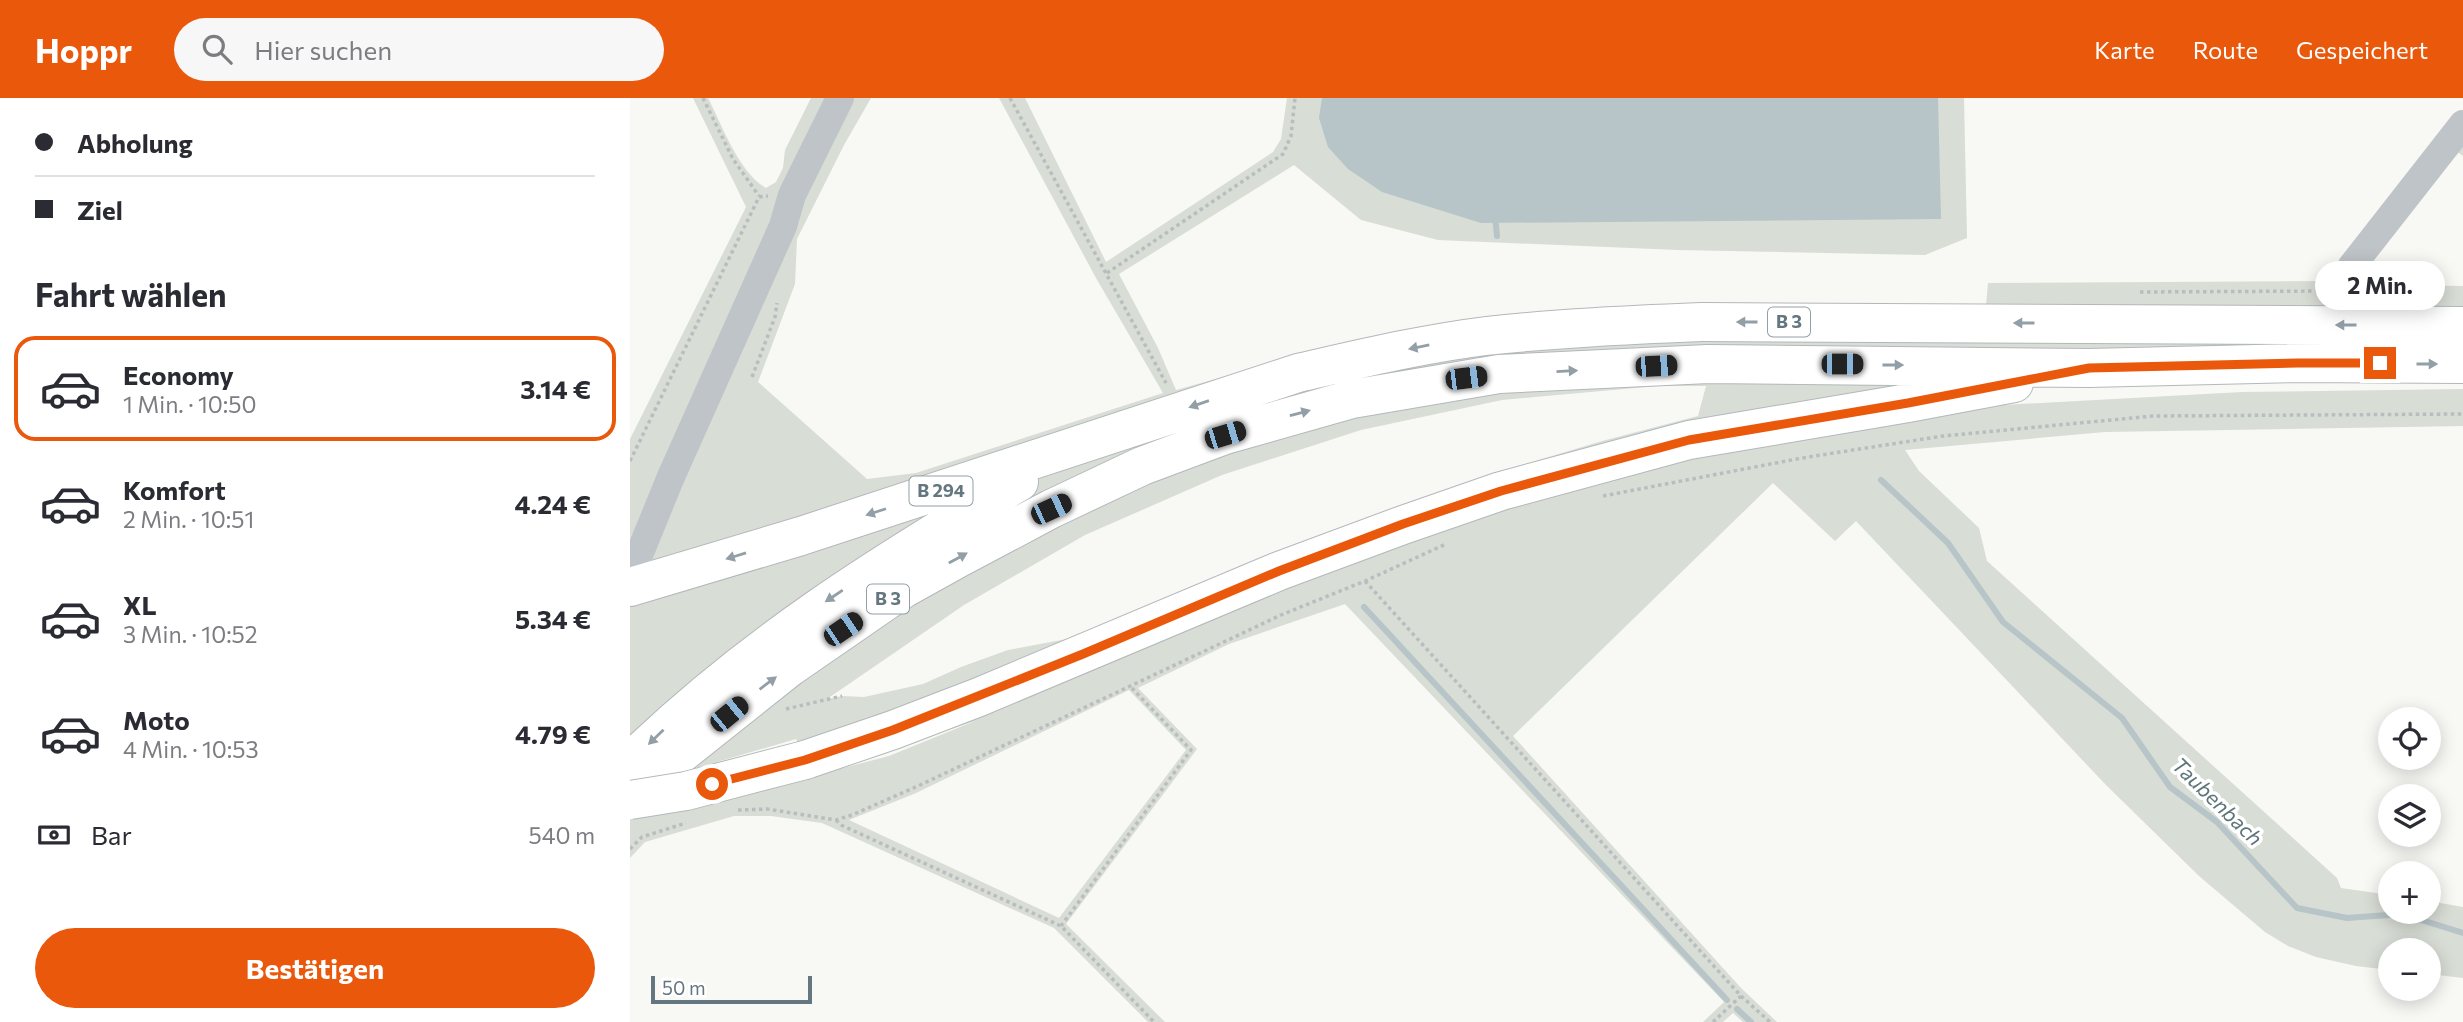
<!DOCTYPE html>
<html lang="de">
<head>
<meta charset="utf-8">
<style>
  body { margin:0; font-family:Commissioner,sans-serif; background:#f7f7f7; color:#2b2b33; height:100vh; display:flex; flex-direction:column; font-size:26px; white-space:nowrap }
  * { box-sizing:border-box; margin:0 }
  p { font-size:23px; color:#7c7c81 }
  .icon { flex:none; width:38px; height:38px; fill:none; stroke:currentColor; stroke-width:2; stroke-linecap:round; stroke-linejoin:round }
  .map { position:relative; flex:1; overflow:hidden }
  .side { display:flex; flex-direction:column; background:#fff; width:630px }
  .side>* { flex:none }
  .hud { display:grid; align-content:center; height:154px; padding:0 35px; background:#fff }
  .buttons { position:absolute; left:1748px; top:609px; display:grid; gap:14px }
  .buttons a { display:grid; place-items:center; width:63px; height:63px; border-radius:50%; background:#fff; box-shadow:0 4px 18px #0003; font-size:35px }
  .scale { position:absolute; left:21px; bottom:18px; width:161px; box-sizing:border-box; padding-left:7px; border:4px solid #647680; border-top:0; font-size:19px; line-height:24px; white-space:nowrap; color:#647680; -webkit-text-stroke:5px #fff; paint-order:stroke }
  .end { position:absolute; width:32px; height:32px; margin:-16px; border:9px solid #ea580c; background:#fff; box-shadow:0 0 0 4px #fff }
  .from { border-radius:50% }
  .bubble { position:absolute; height:49px; border-radius:24px; background:#fff; box-shadow:0 4px 18px #0003; font-size:23px; font-weight:700; line-height:49px; text-align:center }
  .car { position:absolute; width:21px; height:42px; margin:-21px -10px; border-radius:9px; box-shadow:0 0 5px 2px #0007; background:linear-gradient(#222 24%,#8ab4d8 0 40%,#222 0 76%,#8ab4d8 0 86%,#222 0) }
  .hud b { display:flex; align-items:center; gap:24px; height:66px; font-size:26px }
  .hud b+b { border-top:2px solid #e1e1e2 }
  .hud i { width:18px; height:18px; background:#2b2b33 }
  ul { padding:0; list-style:none }
  li { display:flex; align-items:center; gap:21px; height:105px; margin:0 14px 10px; padding:0 21px; border:4px solid transparent; border-radius:21px }
  li div { flex:1 }
  li b { display:block; font-size:26px }
  li em { font-style:normal; font-weight:700 }
  li.selected { border-color:#ea580c }
  li>.icon { width:63px; height:63px; stroke-width:1.5 }
  h2 { padding:0 35px; font-size:32px; line-height:84px }
  .pay { display:flex; align-items:center; gap:18px; height:77px; padding:0 35px; font-size:26px }
  .pay p { margin-inline-start:auto }
  .primary-button { display:flex; gap:14px; margin-top:auto; padding:14px 35px }
  .primary-button a { flex:1; height:80px; border-radius:42px; background:#ea580c; color:#fff; font-size:28px; font-weight:700; line-height:80px; text-align:center }
  header { display:flex; align-items:center; gap:42px; box-sizing:border-box; height:98px; padding:0 35px; background:#ea580c; color:#fff }
  header strong { font-size:33px }
  nav { display:flex; gap:38px; margin-inline-start:auto; font-size:24px }
  .search { width:490px; height:63px; background:#f7f7f7; display:flex; align-items:center; gap:18px; box-sizing:border-box; padding:0 24px; border-radius:38px; color:#7c7c81; font-size:26px }
  main { display:flex; flex:1; min-height:0 }
  .map>svg:first-child { display:block }
</style>
</head>
<body>
<header>
<strong>Hoppr</strong>
<div class="search"><svg class="icon" aria-label="search" viewBox="0 0 24 24"><circle cx="10" cy="10" r="6"/><path d="M15 15l6 6"/></svg>Hier suchen</div>
<nav><a>Karte</a><a>Route</a><a>Gespeichert</a></nav>
</header>
<main>
<section class="side">
<div class="hud">
<b><i class="from"></i>Abholung</b>
<b><i></i>Ziel</b>
</div>
<h2>Fahrt wählen</h2>
<ul>
<li class="selected"><svg class="icon" aria-label="car" viewBox="0 0 24 24"><path d="M5 17H2v-5l4-1 3-4h7l3 4 3 1v5h-3M9 17h6M6 11h13"/><circle cx="7" cy="17" r="2"/><circle cx="17" cy="17" r="2"/></svg><div><b>Economy</b><p>1 Min. · 10:50</p></div><em>3.14 €</em></li>
<li><svg class="icon" aria-label="car" viewBox="0 0 24 24"><path d="M5 17H2v-5l4-1 3-4h7l3 4 3 1v5h-3M9 17h6M6 11h13"/><circle cx="7" cy="17" r="2"/><circle cx="17" cy="17" r="2"/></svg><div><b>Komfort</b><p>2 Min. · 10:51</p></div><em>4.24 €</em></li>
<li><svg class="icon" aria-label="car" viewBox="0 0 24 24"><path d="M5 17H2v-5l4-1 3-4h7l3 4 3 1v5h-3M9 17h6M6 11h13"/><circle cx="7" cy="17" r="2"/><circle cx="17" cy="17" r="2"/></svg><div><b>XL</b><p>3 Min. · 10:52</p></div><em>5.34 €</em></li>
<li><svg class="icon" aria-label="car" viewBox="0 0 24 24"><path d="M5 17H2v-5l4-1 3-4h7l3 4 3 1v5h-3M9 17h6M6 11h13"/><circle cx="7" cy="17" r="2"/><circle cx="17" cy="17" r="2"/></svg><div><b>Moto</b><p>4 Min. · 10:53</p></div><em>4.79 €</em></li>
</ul>
<div class="pay"><svg class="icon" aria-label="cash" viewBox="0 0 24 24"><path d="M3 7h18v10H3z"/><circle cx="12" cy="12" r="2"/></svg>Bar<p>540 m</p></div>
<div class="primary-button"><a>Bestätigen</a></div>
</section>
<div class="map">
<svg width="1833" height="924" viewBox="0 0 1833 924">
  <rect width="100%" height="100%" fill="#f8f8f5"/>
  <!-- green -->
  <path fill="#d8ddd5" fill-rule="evenodd" d="M 63,0 L 78,0 C 92,27 109,75 136,90 L 146,84 L 153,70 L 155,52 L 181,0 L 241,0 L 214,47 L 167,141 L 165,186 L 128,284 L 237,381 L 286,375 L 533,295 L 466,180 L 369,0 L 395,0 L 476,164 L 643,54 L 651,41 L 657,0 L 1334,0 L 1337,140 L 1295,157 L 1048,152 L 808,142 L 731,122 L 664,67 L 489,176 L 528,250 L 546,292 L 697,250 L 858,218 L 1025,211 L 1356,207 L 1358,185 L 1689,183 L 1701,176 L 1833,15 L 1833,58 L 1826,53 L 1742,155 L 1742,167 L 1747,181 L 1761,187 L 1833,188 L 1833,236 L 1331,276 L 1336,309 L 1612,294 L 1833,291 L 1833,328 L 1475,334 L 1275,352 L 1289,373 L 1349,430 L 1357,463 L 1707,780 L 1711,790 L 1760,797 L 1760,814 L 1799,814 L 1799,803 L 1833,809 L 1833,880 L 1799,876 L 1799,852 L 1760,852 L 1760,872 L 1726,868 L 1686,859 L 1658,848 L 1635,834 L 1569,778 L 1476,687 L 1226,423 L 1205,443 L 1143,385 L 883,638 L 1111,890 L 1147,924 L 1113,924 L 1103,915 L 1093,924 L 1073,924 L 1094,904 L 715,506 L 599,546 L 508,590 L 567,651 L 436,826 L 535,924 L 518,924 L 424,830 L 192,725 L 141,718 L 104,718 L 15,744 L 0,760 L 0,719 L 175,662 L 166,641 L 70,669 L 0,683 L 0,508 L 14,504 L 0,470 L 0,341 L 116,109 ZM 1027,288 L 1076,288 L 1068,318 L 972,343 L 859,377 L 761,411 L 638,457 L 442,540 L 378,552 L 331,569 L 293,586 L 234,599 L 212,598 L 197,601 L 334,507 L 455,437 L 592,377 L 731,332 L 872,302 ZM 499,592 L 556,652 L 429,820 L 219,722 L 286,695 ZM 345,623 L 259,658 L 194,675 L 193,674 Z"/>
  <!-- water -->
  <path fill="#b7c4c8" d="M 692,0 L 1308,0 L 1311,121 L 851,125 L 752,94 L 718,71 L 698,49 L 689,20 Z"/>
  <g fill="none" stroke-linecap="round" stroke-linejoin="round">
    <!-- stream -->
    <path stroke="#b7c4c8" stroke-width="6" d="M 865,117 L 867,138
      M 1251,382 L 1318,445 L 1373,524 L 1492,620 L 1540,689 L 1587,724 L 1667,810 L 1717,820 L 1772,816 L 1833,835
      M 734,509 L 1097,902
      M 1107,911 L 1121,924"/>
    <!-- highway casing -->
    <g stroke="#b3b8bb" stroke-width="40">
      <path id="highway" d="M 0,489 L 171,438 L 668,275 C 730,261 792,246 856,238 C 928,230 1001,227 1073,224 L 1833,228
        M 175,662 L 263,632 L 349,599 L 649,473 L 773,427 L 871,393 L 1059,342 L 1278,305 L 1384,285
        M 0,664 C 118,549 248,467 389,384
        M 28,674 L 160,569 L 273,491 L 327,461 L 421,411 L 512,368 L 595,337 L 722,301 L 869,276 L 1078,266 L 1459,270 L 1668,265 L 1833,266"/>
    </g>
    <!-- path -->
    <path stroke="#babdc0" stroke-width="3.5" stroke-dasharray="3.5 3.5" stroke-linecap="butt" d="M 73,0 L 103,61 L 129,98
      M 380,0 L 536,285
      M 477,175 L 653,56 L 661,38 L 665,0
      M 1510,194 L 1698,193
      M 122,279 L 145,219 L 147,205
      M 0,363 L 129,99 L 138,98
      M 973,398 L 1172,360 L 1313,338 L 1523,318 L 1833,316
      M 735,483 L 1111,898 L 1140,924
      M 156,611 L 212,598
      M 108,712 L 137,711 L 206,722 L 222,717 L 288,688 L 651,517 L 735,483 L 816,446
      M 206,722 L 211,727 L 431,828 L 524,924
      M 0,751 L 12,739 L 56,725
      M 431,828 L 561,652 L 499,587
      M 1083,924 L 1111,898"/>
    <!-- minor -->
    <path stroke="#bfc4c8" stroke-width="28" d="M 1721,193 L 1721,169 L 1833,26
      M 7,462 L 40,381 L 153,128 L 162,97 L 210,0"/>
    <!-- highway -->
    <use href="#highway" stroke="#fff" stroke-width="38"/>
    <!-- highway-bridge casing -->
    <g stroke="#b3b8bb" stroke-width="40" stroke-linecap="butt">
      <path id="highway-bridge" d="M 0,702 L 56,693 L 175,662"/>
    </g>
    <!-- highway-bridge -->
    <use href="#highway-bridge" stroke="#fff" stroke-width="38"/>
  </g>
  <!-- one-way arrows -->
  <defs><path id="oneway-solid" d="M-6-.8H1V-3.2L6.5 0L1 3.2V.8H-6Z" transform="scale(1.75)"/></defs>
  <g fill="#929fa6">
    <use href="#oneway-solid" transform="translate(1117 224) rotate(-180)"/>
    <use href="#oneway-solid" transform="translate(1394 225) rotate(-180)"/>
    <use href="#oneway-solid" transform="translate(1716 227) rotate(-180)"/>
    <use href="#oneway-solid" transform="translate(789 249) rotate(169)"/>
    <use href="#oneway-solid" transform="translate(1797 266)"/>
    <use href="#oneway-solid" transform="translate(1263 267)"/>
    <use href="#oneway-solid" transform="translate(937 273) rotate(-3)"/>
    <use href="#oneway-solid" transform="translate(569 306) rotate(161)"/>
    <use href="#oneway-solid" transform="translate(670 315) rotate(-15)"/>
    <use href="#oneway-solid" transform="translate(246 414) rotate(162)"/>
    <use href="#oneway-solid" transform="translate(106 458) rotate(163)"/>
    <use href="#oneway-solid" transform="translate(328 460) rotate(-29)"/>
    <use href="#oneway-solid" transform="translate(204 498) rotate(146)"/>
    <use href="#oneway-solid" transform="translate(138 585) rotate(-37)"/>
    <use href="#oneway-solid" transform="translate(26 639) rotate(136)"/>
  </g>
  <g fill="none" stroke-linecap="round" stroke-linejoin="round">
    <!-- route -->
    <path stroke="#ea580c" stroke-width="9" d="M 82,686 L 175,662 L 263,632 L 453,556 L 649,473 L 773,426 L 871,393 L 1059,342 L 1278,305 L 1459,270 L 1668,265 L 1750,265"/>
  </g>
  <g text-anchor="middle" stroke-width="7" stroke-linejoin="round" paint-order="stroke">
    <!-- shield labels -->
    <g fill="#fff" stroke="#929fa6" stroke-width="2">
      <rect x="1138" y="209.5" width="42" height="29" rx="5"/>
      <rect x="279.5" y="378.5" width="63" height="29" rx="5"/>
      <rect x="237" y="486.5" width="42" height="29" rx="5"/>
    </g>
    <g font-size="18" font-weight="bold" fill="#647680">
      <text x="1159" y="230">B 3</text>
      <text x="311" y="399">B 294</text>
      <text x="258" y="507">B 3</text>
    </g>
    <!-- water labels -->
    <g font-size="21" font-style="italic" fill="#5e757a" stroke="#fff">
      <text transform="translate(1587 704) rotate(44)" y="7">Taubenbach</text>
    </g>
  </g>
</svg>
<div class="buttons">
<a><svg class="icon" aria-label="locate" viewBox="0 0 24 24"><circle cx="12" cy="12" r="6"/><path d="M12 2v4M12 18v4M2 12h4M18 12h4"/></svg></a>
<a><svg class="icon" aria-label="layers" viewBox="0 0 24 24"><path d="M12 4l9 5-9 5-9-5zM3 14l9 5 9-5"/></svg></a>
<a>+</a>
<a>−</a>
</div>
<div class="scale">50 m</div>
<i class="end from" style="left:82px;top:686px"></i>
<i class="end" style="left:1750px;top:265px"></i>
<div class="bubble" style="left:1685px;top:163px;width:130px">2 Min.</div>
<i class="car" style="left:1212px;top:266px;rotate:90deg"></i>
<i class="car" style="left:1026px;top:268px;rotate:87deg"></i>
<i class="car" style="left:836px;top:280px;rotate:83deg"></i>
<i class="car" style="left:595px;top:337px;rotate:73deg"></i>
<i class="car" style="left:421px;top:411px;rotate:65deg"></i>
<i class="car" style="left:213px;top:531px;rotate:56deg"></i>
<i class="car" style="left:99px;top:616px;rotate:51deg"></i>
</div>
</main>
</body>
</html>
